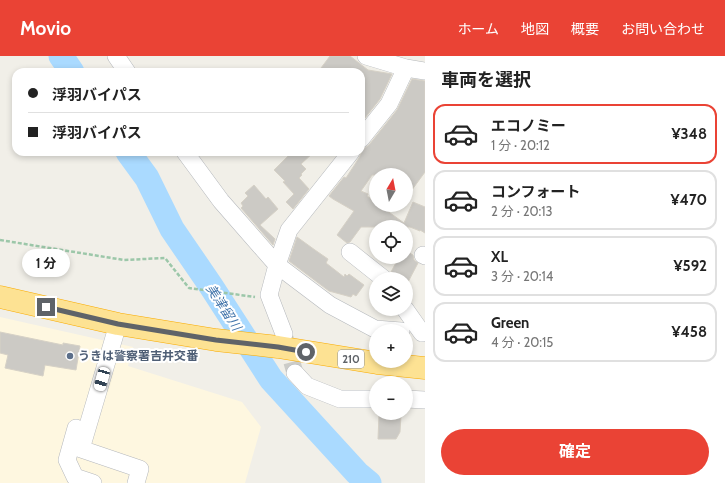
<!DOCTYPE html>
<html lang="ja">
<head>
<meta charset="utf-8">
<style>
  body { margin:0; font-family:Cabin,"Noto Sans JP",sans-serif; background:#f6f6f6; color:#222; height:100vh; display:flex; flex-direction:column; font-size:15px; white-space:nowrap }
  * { box-sizing:border-box; margin:0 }
  p { font-size:13px; color:#767676 }
  .icon { flex:none; width:22px; height:22px; fill:none; stroke:currentColor; stroke-width:2; stroke-linecap:round; stroke-linejoin:round }
  .map { position:relative; flex:1; overflow:hidden }
  .details { display:flex; flex-direction:column; background:#fff; width:300px }
  .details>* { flex:none }
  .guide { position:absolute; left:12px; top:12px; width:353px; height:88px; border-radius:12px; box-shadow:0 2px 6px #0003; display:grid; align-content:center; height:88px; padding:0 16px; background:#fff }
  .needle { width:26px; rotate:10deg }
  .fabs { position:absolute; left:369px; top:112px; display:grid; gap:8px }
  .fabs a { display:grid; place-items:center; width:44px; height:44px; border-radius:50%; background:#fff; box-shadow:0 2px 6px #0003; font-size:20px }
  .end { position:absolute; width:18px; height:18px; margin:-9px; border:5px solid #5f6368; background:#fff; box-shadow:0 0 0 2px #fff }
  .from { border-radius:50% }
  .bubble { position:absolute; height:28px; border-radius:14px; background:#fff; box-shadow:0 2px 6px #0003; font-size:13px; font-weight:700; line-height:28px; text-align:center }
  .car { position:absolute; width:12px; height:24px; margin:-12px -6px; border-radius:5px; box-shadow:0 0 3px 1px #0007; background:linear-gradient(#fff 24%,#345 0 40%,#fff 0 76%,#345 0 86%,#fff 0) }
  .guide b { display:flex; align-items:center; gap:14px; height:38px; font-size:15px }
  .guide b+b { border-top:1px solid #e0e0e0 }
  .guide i { width:10px; height:10px; background:#222 }
  ul { padding:0; list-style:none }
  li { display:flex; align-items:center; gap:12px; height:60px; margin:0 8px 6px; padding:0 8px; border:2px solid #e0e0e0; border-radius:12px }
  li div { flex:1 }
  li b { display:block; font-size:15px }
  li em { font-style:normal; font-weight:700 }
  li.active { border-color:#ea4335 }
  li>.icon { width:36px; height:36px; stroke-width:1.5 }
  h2 { padding:0 16px; font-size:18px; line-height:48px }
  .cta { display:flex; gap:8px; margin-top:auto; padding:8px 16px }
  .cta a { flex:1; height:46px; border-radius:24px; background:#ea4335; color:#fff; font-size:16px; font-weight:700; line-height:46px; text-align:center }
  header { display:flex; align-items:center; gap:24px; box-sizing:border-box; height:56px; padding:0 20px; background:#ea4335; color:#fff }
  header strong { font-size:19px }
  nav { display:flex; gap:22px; margin-inline-start:auto; font-size:14px }
  main { display:flex; flex:1; min-height:0 }
  .map>svg:first-child { display:block }
</style>
</head>
<body>
<header>
<strong>Movio</strong>
<nav><a>ホーム</a><a>地図</a><a>概要</a><a>お問い合わせ</a></nav>
</header>
<main>
<div class="map">
<svg width="425" height="427" viewBox="0 0 425 427">
  <rect width="100%" height="100%" fill="#f1efe8"/>
  <!-- commercial -->
  <path fill="#fef7e0" d="M 0,261 L 133,291 L 128,310 L 242,346 L 261,371 L 245,427 L 0,427 Z"/>
  <g fill="none" stroke-linecap="round" stroke-linejoin="round">
    <!-- river -->
    <path stroke="#aadaff" stroke-width="25" d="M 61,0 L 72,16
      M 128,96 L 147,122 L 172,173 L 211,230 L 271,323 L 357,417 L 369,427"/>
  </g>
  <!-- building -->
  <path fill="#cccac5" stroke="#d6d1c6" d="M 330,0 L 350,0 L 368,14 L 392,18 L 380,43 L 361,67 L 361,16 L 318,16 Z
    M 412,23 L 425,25 L 425,116 L 406,142 L 406,119 L 372,119 L 361,135 L 368,138 L 367,140 L 376,146 L 376,149 L 379,149 L 404,167 L 413,146 L 425,151 L 425,177 L 420,174 L 420,175 L 410,171 L 361,171 L 350,186 L 347,187 L 337,179 L 354,155 L 333,143 L 329,140 L 344,121 L 346,122 L 359,102 L 361,98 L 361,93 L 365,92 L 369,89 L 397,54 Z
    M 292,96 L 314,96 L 301,108 L 306,113 L 301,118 L 302,119 L 299,122 L 309,133 L 293,153 L 286,146 L 294,138 L 283,126 L 285,125 L 274,114 Z
    M 254,129 L 266,143 L 268,141 L 278,153 L 260,169 L 275,183 L 273,189 L 241,152 L 243,150 L 241,147 L 248,140 L 245,137 Z
    M 297,181 L 315,194 L 328,203 L 326,207 L 344,221 L 345,218 L 347,220 L 349,218 L 364,229 L 356,240 L 353,238 L 351,241 L 329,235 L 289,205 Z
    M 406,195 L 413,199 L 414,204 L 418,207 L 408,226 L 406,225 L 406,223 L 402,223 L 392,218 L 391,216 L 399,201 L 406,201 Z
    M 0,276 L 63,289 L 63,287 L 80,290 L 76,314 L 45,309 L 43,320 L 5,312 L 8,299 L 0,297 Z
    M 379,359 L 401,359 L 400,376 L 396,383 L 378,383 Z"/>
  <g fill="none" stroke-linecap="round" stroke-linejoin="round">
    <!-- minor-tunnel -->
    <path stroke="#ccccc8" stroke-width="17" stroke-dasharray="17 8" stroke-linecap="butt" d="M 285,282 L 295,317"/>
    <!-- minor casing -->
    <g stroke="#b5b8bc" stroke-width="18">
      <path id="minor" d="M 116,0 L 127,16
        M 366,0 L 406,12 L 425,15
        M 361,83 L 389,48 L 406,12
        M 185,96 L 221,145 L 277,209 L 330,249 L 375,273 L 401,275
        M 350,196 L 384,223
        M 423,199 L 425,200
        M 405,253 L 422,277
        M 118,268 L 81,393 L 140,413 L 136,427
        M 284,278 L 269,239 L 277,209 L 289,174 L 351,96
        M 295,317 L 307,330 L 340,343 L 376,343
        M 406,343 L 425,344
        M 76,372 L 67,404 L 75,421 L 93,427"/>
    </g>
    <!-- highway casing -->
    <g stroke="#f9ab00" stroke-width="23">
      <path id="highway" d="M 0,241 L 118,268 L 216,284 L 278,291 L 377,307 L 425,312"/>
    </g>
    <!-- path -->
    <path stroke="#9cc7a9" stroke-width="2.5" stroke-dasharray="4 2" stroke-linecap="butt" d="M 0,184 L 124,204 L 165,202 L 189,232 L 255,241"/>
    <!-- minor -->
    <use href="#minor" stroke="#fff" stroke-width="17"/>
    <!-- highway -->
    <use href="#highway" stroke="#fde293" stroke-width="22"/>
  </g>
  <g fill="none" stroke-linecap="round" stroke-linejoin="round">
    <!-- route -->
    <path stroke="#5f6368" stroke-width="5" d="M 46,251 L 118,268 L 216,284 L 278,291 L 306,296"/>
  </g>
  <!-- markers -->
  <circle fill="#5c6f8a" stroke="#fff" stroke-width="1.5" cx="70" cy="300" r="4"/>
  <g text-anchor="middle" stroke-width="4" stroke-linejoin="round" paint-order="stroke">
    <!-- shield labels -->
    <rect fill="#fff" stroke="#8f9295" stroke-width="1" x="338" y="294" width="26" height="18" rx="3"/>
    <g font-size="11" font-weight="bold" fill="#5f6368">
      <text x="351" y="307">210</text>
    </g>
    <!-- service labels -->
    <g font-size="12" font-weight="bold" fill="#4e5e75" stroke="#fff" text-anchor="start">
      <text x="78" y="304">うきは警察署吉井交番</text>
    </g>
    <!-- water labels -->
    <g font-size="13" font-style="italic" fill="#4174aa" stroke="#fff">
      <text transform="translate(224 251) rotate(57)" y="5">美津留川</text>
    </g>
  </g>
</svg>
<div class="fabs">
<a><svg class="needle" viewBox="-14 -14 28 28"><path d="M0-13l5 13h-10z" fill="#e53935"/><path d="M0 13l5-13h-10z" fill="#767676"/></svg></a>
<a><svg class="icon" aria-label="locate" viewBox="0 0 24 24"><circle cx="12" cy="12" r="6"/><path d="M12 2v4M12 18v4M2 12h4M18 12h4"/></svg></a>
<a><svg class="icon" aria-label="layers" viewBox="0 0 24 24"><path d="M12 4l9 5-9 5-9-5zM3 14l9 5 9-5"/></svg></a>
<a>+</a>
<a>−</a>
</div>
<i class="end from" style="left:306px;top:296px"></i>
<i class="end" style="left:46px;top:251px"></i>
<div class="bubble" style="left:22px;top:193px;width:48px">1 分</div>
<i class="car" style="left:102px;top:323px;rotate:196deg"></i>
<div class="guide">
<b><i class="from"></i>浮羽バイパス</b>
<b><i></i>浮羽バイパス</b>
</div>
</div>
<section class="details">
<h2>車両を選択</h2>
<ul>
<li class="active"><svg class="icon" aria-label="car" viewBox="0 0 24 24"><path d="M5 17H2v-5l4-1 3-4h7l3 4 3 1v5h-3M9 17h6M6 11h13"/><circle cx="7" cy="17" r="2"/><circle cx="17" cy="17" r="2"/></svg><div><b>エコノミー</b><p>1 分 · 20:12</p></div><em>¥348</em></li>
<li><svg class="icon" aria-label="car" viewBox="0 0 24 24"><path d="M5 17H2v-5l4-1 3-4h7l3 4 3 1v5h-3M9 17h6M6 11h13"/><circle cx="7" cy="17" r="2"/><circle cx="17" cy="17" r="2"/></svg><div><b>コンフォート</b><p>2 分 · 20:13</p></div><em>¥470</em></li>
<li><svg class="icon" aria-label="car" viewBox="0 0 24 24"><path d="M5 17H2v-5l4-1 3-4h7l3 4 3 1v5h-3M9 17h6M6 11h13"/><circle cx="7" cy="17" r="2"/><circle cx="17" cy="17" r="2"/></svg><div><b>XL</b><p>3 分 · 20:14</p></div><em>¥592</em></li>
<li><svg class="icon" aria-label="car" viewBox="0 0 24 24"><path d="M5 17H2v-5l4-1 3-4h7l3 4 3 1v5h-3M9 17h6M6 11h13"/><circle cx="7" cy="17" r="2"/><circle cx="17" cy="17" r="2"/></svg><div><b>Green</b><p>4 分 · 20:15</p></div><em>¥458</em></li>
</ul>
<div class="cta"><a>確定</a></div>
</section>
</main>
</body>
</html>
